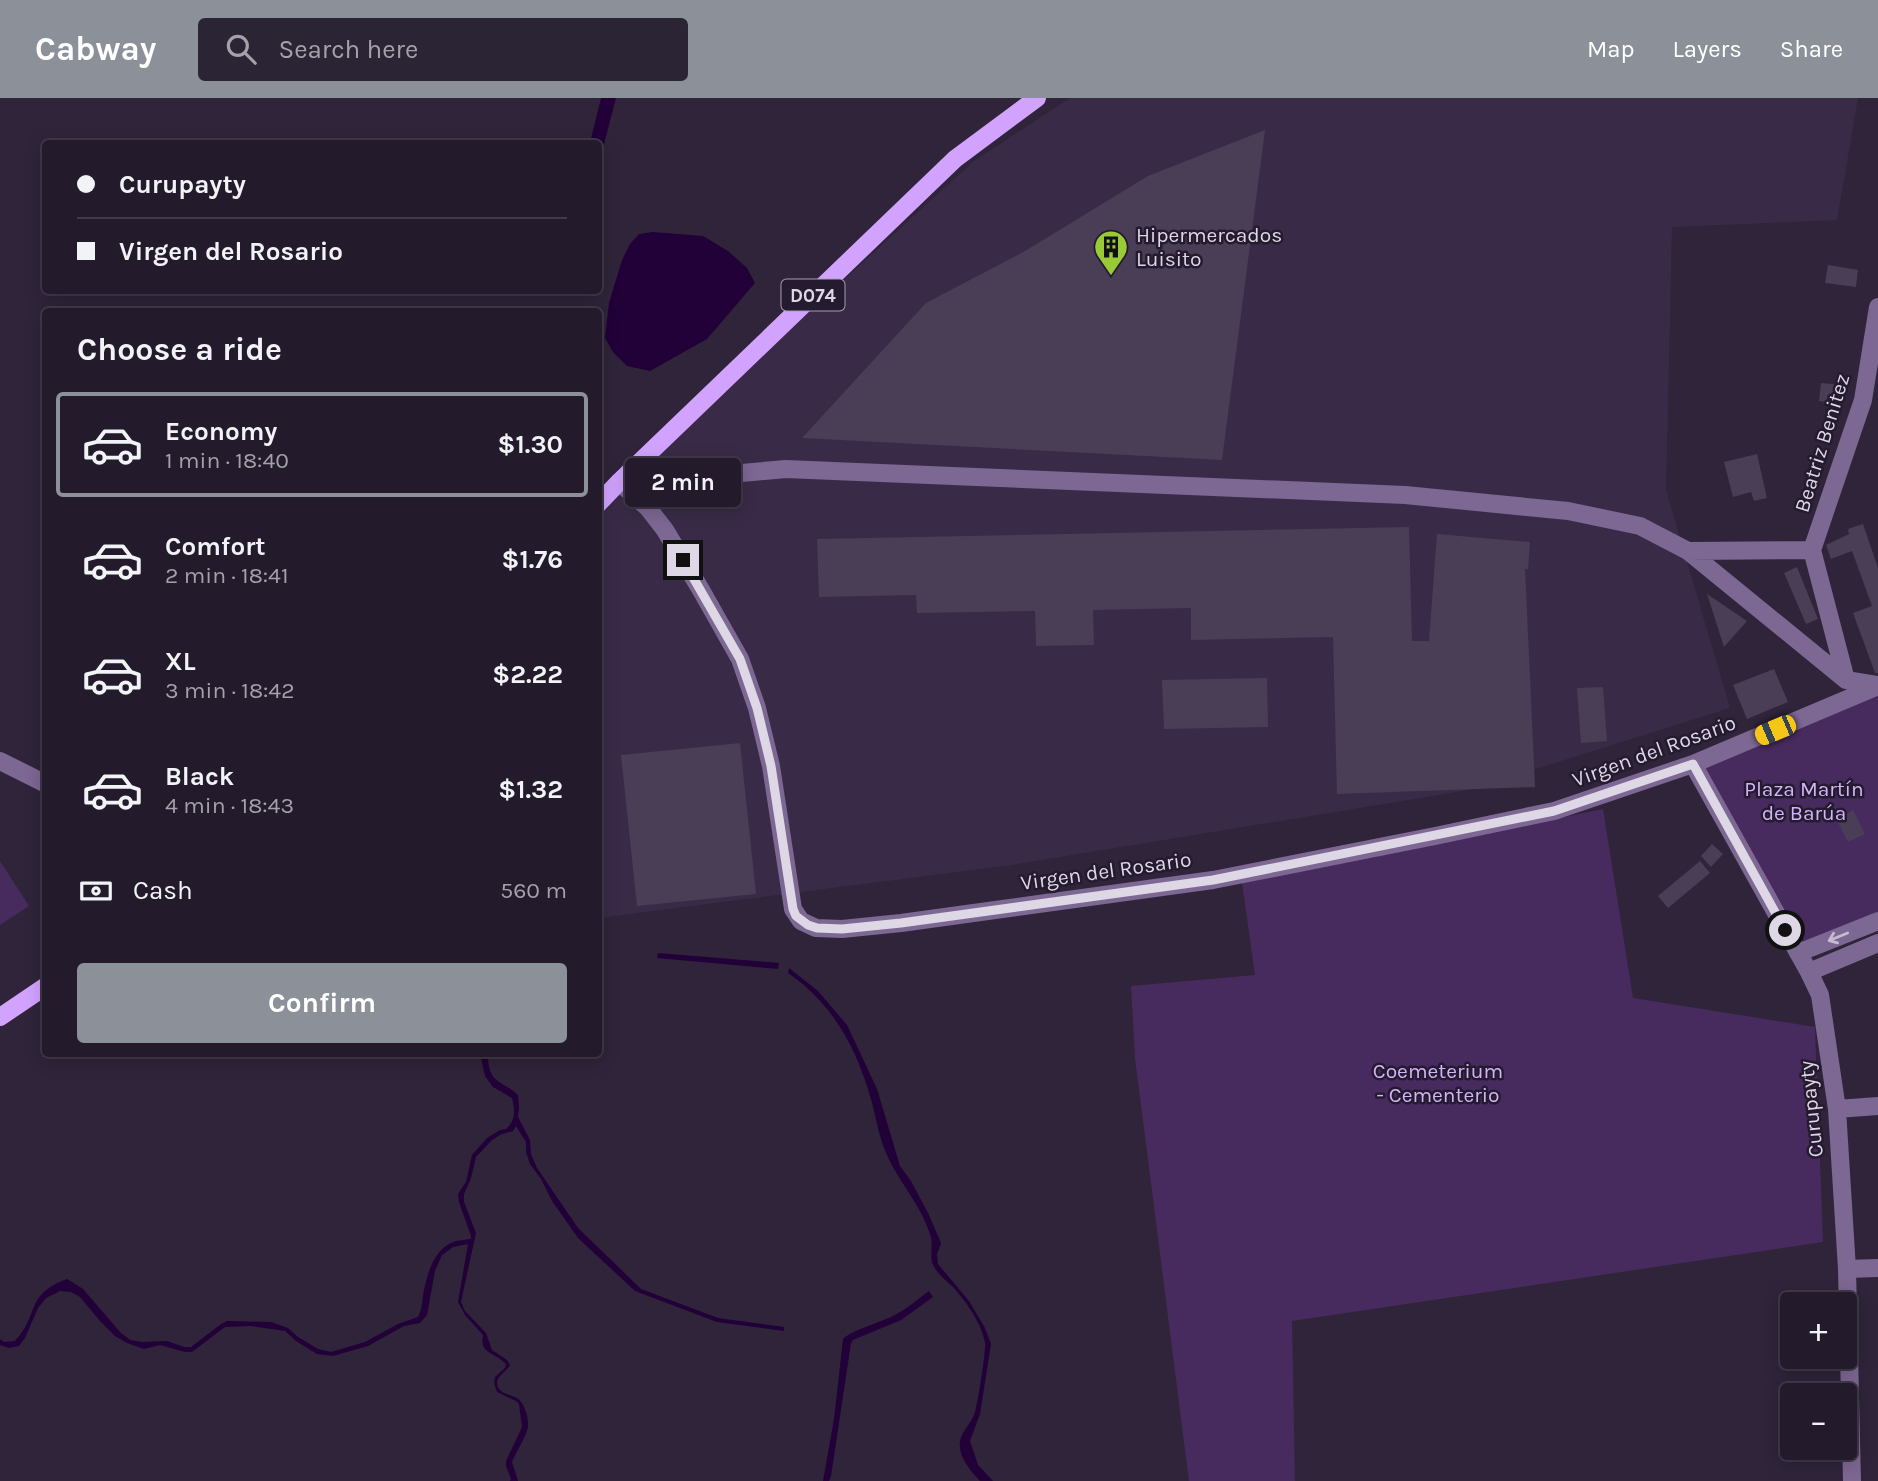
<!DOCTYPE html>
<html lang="en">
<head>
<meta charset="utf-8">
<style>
  body { margin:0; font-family:Karla,sans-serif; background:#2b2434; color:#f1f3f6; height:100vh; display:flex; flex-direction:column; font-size:26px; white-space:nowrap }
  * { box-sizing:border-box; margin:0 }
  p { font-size:23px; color:#a3a1a9 }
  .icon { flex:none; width:38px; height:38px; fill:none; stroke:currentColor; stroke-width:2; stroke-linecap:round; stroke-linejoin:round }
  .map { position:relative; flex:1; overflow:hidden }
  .details { position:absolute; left:42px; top:210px; width:560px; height:749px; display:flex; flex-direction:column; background:#231b2c; border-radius:7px; box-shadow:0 4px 18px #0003,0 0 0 2px #403948 }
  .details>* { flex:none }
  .guide { position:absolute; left:42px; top:42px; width:560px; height:154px; border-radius:7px; box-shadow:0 4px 18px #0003,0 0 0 2px #403948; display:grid; align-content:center; height:154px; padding:0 35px; background:#231b2c }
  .buttons { position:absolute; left:1780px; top:1194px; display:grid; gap:14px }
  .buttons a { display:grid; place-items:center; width:77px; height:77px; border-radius:7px; background:#231b2c; box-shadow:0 4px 18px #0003,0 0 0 2px #403948; font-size:35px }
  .end { position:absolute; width:32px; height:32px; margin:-16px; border:9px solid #ded7e5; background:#111; box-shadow:0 0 0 4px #111 }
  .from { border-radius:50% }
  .bubble { position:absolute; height:49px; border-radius:7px; background:#231b2c; box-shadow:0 4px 18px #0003,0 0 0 2px #403948; font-size:23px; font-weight:700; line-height:49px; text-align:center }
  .car { position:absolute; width:21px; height:42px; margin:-21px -10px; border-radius:9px; box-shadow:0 0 5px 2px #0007; background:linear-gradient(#f5c518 24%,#345 0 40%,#f5c518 0 76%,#345 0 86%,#f5c518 0) }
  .guide b { display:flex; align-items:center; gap:24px; height:66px; font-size:26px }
  .guide b+b { border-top:2px solid #403948 }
  .guide i { width:18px; height:18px; background:#f1f3f6 }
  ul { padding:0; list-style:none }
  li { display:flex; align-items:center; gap:21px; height:105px; margin:0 14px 10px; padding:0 21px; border:4px solid transparent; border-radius:7px }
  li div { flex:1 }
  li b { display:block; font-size:26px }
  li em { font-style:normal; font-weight:700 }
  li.on { border-color:#8c9099 }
  li>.icon { width:63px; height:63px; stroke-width:1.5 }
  h2 { padding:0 35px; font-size:32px; line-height:84px }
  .pay { display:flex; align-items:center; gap:18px; height:77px; padding:0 35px; font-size:26px }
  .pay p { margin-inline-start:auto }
  .cta { display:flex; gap:14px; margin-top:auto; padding:14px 35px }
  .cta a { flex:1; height:80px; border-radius:7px; background:#8c9099; color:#fff; font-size:28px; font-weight:700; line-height:80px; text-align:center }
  header { display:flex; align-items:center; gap:42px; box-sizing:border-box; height:98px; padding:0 35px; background:#8c9099; color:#fff }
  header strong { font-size:33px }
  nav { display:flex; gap:38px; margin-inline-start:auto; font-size:24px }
  .search { width:490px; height:63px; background:#2b2434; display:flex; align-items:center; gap:18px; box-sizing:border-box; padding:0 24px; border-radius:7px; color:#a3a1a9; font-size:26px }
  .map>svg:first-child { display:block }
</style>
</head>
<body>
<header>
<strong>Cabway</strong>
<div class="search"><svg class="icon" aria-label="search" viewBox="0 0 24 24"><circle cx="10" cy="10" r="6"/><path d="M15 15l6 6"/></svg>Search here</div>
<nav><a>Map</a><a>Layers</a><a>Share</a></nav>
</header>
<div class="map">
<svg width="1878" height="1383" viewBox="0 0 1878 1383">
  <rect width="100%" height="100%" fill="#2f243a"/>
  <!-- built -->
  <path fill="#392b47" d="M 1070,0 L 1858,0 L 1837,122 L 1672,129 L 1666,392 L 1730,610 L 1469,692 L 1012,767 L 599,820 L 599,405 L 974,63 Z"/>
  <!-- green -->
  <path fill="#472b5f" d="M 1878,596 L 1878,818 L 1805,845 L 1698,668 Z
    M 1603,711 L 1633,900 L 1815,929 L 1823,1144 L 1292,1223 L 1295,1383 L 1189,1383 L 1135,960 L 1131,888 L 1255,877 L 1242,785 Z
    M 0,763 L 29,808 L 0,827 Z"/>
  <!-- water -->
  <path fill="#210137" d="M 601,0 L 616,0 L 599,65 L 598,46 L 590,45 Z
    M 653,134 L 703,138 L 728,153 L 747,170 L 755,185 L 707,241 L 650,273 L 627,268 L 613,254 L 605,240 L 609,205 L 622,162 L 630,146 L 639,136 Z
    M 658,855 L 779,865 L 778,871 L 657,860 Z
    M 789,870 L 818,893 L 847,927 L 877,991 L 900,1068 L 911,1083 L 928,1115 L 941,1145 L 937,1156 L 938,1166 L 969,1203 L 985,1230 L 991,1246 L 980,1316 L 970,1343 L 978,1367 L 993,1383 L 980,1383 C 969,1371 954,1354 962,1337 C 966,1329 973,1322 975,1314 C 978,1303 986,1254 985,1245 C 982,1226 967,1205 954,1190 C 947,1183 937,1176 933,1167 C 929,1159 934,1146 930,1136 C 921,1107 899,1084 887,1057 C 879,1040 876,1019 871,1001 C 856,949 833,906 788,875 Z
    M 480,956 L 488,956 C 488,986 500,981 518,997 L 519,1010 L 518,1019 L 530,1042 L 531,1056 L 537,1070 L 578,1130 L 641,1191 L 718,1220 L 784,1229 L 784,1233 L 717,1224 L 635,1193 L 578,1140 L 552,1103 L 541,1081 L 530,1066 L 526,1054 L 526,1044 L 516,1028 L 513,1033 L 502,1036 L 492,1042 L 476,1059 L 471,1080 L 464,1096 L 464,1104 L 476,1135 L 461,1204 L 465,1213 L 486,1235 L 492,1252 L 507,1262 L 510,1267 C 507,1273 498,1277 497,1284 C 497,1296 510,1296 517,1300 C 525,1305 529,1321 528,1329 C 526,1340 516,1353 512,1364 L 518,1383 L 510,1383 L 511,1381 L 506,1368 L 506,1363 L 522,1329 L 520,1314 L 519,1306 L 516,1303 L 497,1294 L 494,1285 L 495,1279 L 505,1270 L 506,1266 C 495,1254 479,1256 483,1237 L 465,1217 L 458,1204 L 468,1146 L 453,1149 L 442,1157 L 435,1173 L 427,1217 L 420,1225 L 404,1228 L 368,1248 L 333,1258 L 317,1256 L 296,1243 L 285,1233 L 250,1228 L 225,1229 L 192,1254 L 185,1254 L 160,1247 L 144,1251 L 127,1245 L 115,1238 L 100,1223 L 80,1199 L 71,1194 L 60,1193 L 46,1200 L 38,1210 L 25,1240 L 19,1248 L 9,1250 L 0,1247 L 0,1241 L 4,1244 L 15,1243 C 40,1217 24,1197 67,1181 L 83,1191 L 120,1234 L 130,1242 L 142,1244 L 167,1243 L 184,1249 L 191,1249 L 221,1226 L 227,1223 L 271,1224 L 288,1230 L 298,1239 L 318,1251 L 331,1254 L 365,1244 L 398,1226 L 418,1219 C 422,1211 422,1206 423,1197 C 427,1177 433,1152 453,1144 C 459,1142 465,1142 471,1141 L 471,1138 L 459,1104 L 458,1096 L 466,1084 L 472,1057 L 487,1040 L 500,1032 L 506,1031 C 516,1022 515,1012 512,1000 L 493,989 L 485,978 Z
    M 929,1193 L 933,1199 L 901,1222 L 853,1242 L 851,1245 L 831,1378 L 829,1383 L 823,1383 L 834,1321 L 843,1241 C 852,1232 882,1224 895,1217 C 907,1211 918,1201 929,1193 Z"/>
  <!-- building -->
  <path fill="#493e55" d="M 1265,32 L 1222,362 L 802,340 L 926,205 L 1025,153 L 1148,78 Z
    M 1828,167 L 1858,172 L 1856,189 L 1825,185 Z
    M 1821,285 L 1843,287 L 1841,306 L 1819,303 Z
    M 1757,356 L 1767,400 L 1754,403 L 1751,394 L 1733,399 L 1724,364 Z
    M 1863,426 L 1878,470 L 1878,575 L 1875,575 L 1853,515 L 1872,508 L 1852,453 L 1831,461 L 1826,447 L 1849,436 L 1848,431 Z
    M 1409,429 L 1412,543 L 1429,543 L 1437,436 L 1530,444 L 1528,471 L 1525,471 L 1535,689 L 1337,696 L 1333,539 L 1191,542 L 1191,510 L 1093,512 L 1094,547 L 1036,548 L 1035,513 L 917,515 L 916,497 L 819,499 L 817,441 Z
    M 1797,469 L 1818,521 L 1806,526 L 1784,475 Z
    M 1707,496 L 1747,523 L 1724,549 Z
    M 1774,571 L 1788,604 L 1747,621 L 1733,587 Z
    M 1267,580 L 1268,629 L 1164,631 L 1162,582 Z
    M 1603,589 L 1607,643 L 1581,645 L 1577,590 Z
    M 740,645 L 756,796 L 637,808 L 621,657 Z
    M 1853,712 L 1865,736 L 1848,744 L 1836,721 Z
    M 1712,746 L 1723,756 L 1711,769 L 1701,758 Z
    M 1700,763 L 1710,775 L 1668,810 L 1658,798 Z"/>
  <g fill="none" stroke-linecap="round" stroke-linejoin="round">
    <!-- minor -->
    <path stroke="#7d6793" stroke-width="18" d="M 629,374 L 652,385 L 668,389 L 719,377 L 786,371 L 1405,397 L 1568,413 L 1640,428 L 1688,453 L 1846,582 L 1878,587
      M 619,384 L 648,410 L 665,432 L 701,492 L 740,561 L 757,610 L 771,668 L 793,811 L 801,823 L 816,830 L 842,831 L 901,825 L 1213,782 L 1435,738 L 1554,713 L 1628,688 L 1693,666 L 1878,588
      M 1812,452 L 1863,302 L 1878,209
      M 1688,453 L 1812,452 L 1846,582
      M 0,663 L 46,686
      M 1693,666 L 1809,874 L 1820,897 L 1837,1011 L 1847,1171 L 1852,1383
      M 1798,855 L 1878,823
      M 1809,874 L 1878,845
      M 1837,1011 L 1878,1008
      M 1847,1171 L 1878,1170"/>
    <!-- major -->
    <path stroke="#d1a3fe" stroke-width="18" d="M 598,406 L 619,384 L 955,61 L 1037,0
      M 0,919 L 46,888"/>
  </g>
  <!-- one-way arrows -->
  <defs><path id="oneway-shaft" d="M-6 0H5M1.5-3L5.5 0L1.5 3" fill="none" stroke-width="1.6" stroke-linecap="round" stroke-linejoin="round" transform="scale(1.75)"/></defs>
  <use stroke="#c6bbd0" href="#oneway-shaft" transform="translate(1838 839) rotate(158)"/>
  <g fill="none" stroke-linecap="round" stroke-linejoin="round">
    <!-- route -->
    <path stroke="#ded7e5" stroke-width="9" d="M 683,462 L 740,561 L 757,610 L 771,668 L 793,811 L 796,818 L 808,827 L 817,830 L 842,831 L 901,825 L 1213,782 L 1554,713 L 1693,666 L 1785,832"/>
  </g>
  <!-- icons -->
  <defs>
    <g id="building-pin" transform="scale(1.75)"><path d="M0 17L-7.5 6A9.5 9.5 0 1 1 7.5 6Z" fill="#99cb36" stroke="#251b30"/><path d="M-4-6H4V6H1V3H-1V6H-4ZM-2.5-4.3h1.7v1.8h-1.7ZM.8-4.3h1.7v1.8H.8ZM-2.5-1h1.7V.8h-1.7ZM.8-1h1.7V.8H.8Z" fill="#111"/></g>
  </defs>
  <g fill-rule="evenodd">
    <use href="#building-pin" x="1111" y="149"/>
  </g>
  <g text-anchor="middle" stroke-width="5" stroke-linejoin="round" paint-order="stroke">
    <!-- shield labels -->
    <rect fill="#251b30" stroke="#a69faf" stroke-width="2" x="781.5" y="181.5" width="63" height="31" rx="5"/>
    <g font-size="19" font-weight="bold" fill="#ded7e5">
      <text x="813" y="204">D074</text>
    </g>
    <!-- poi labels -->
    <g font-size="21" fill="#ded7e5" stroke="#251b30" text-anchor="start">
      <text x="1136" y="144">Hipermercados<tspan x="1136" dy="24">Luisito</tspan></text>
    </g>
    <!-- street labels -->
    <g font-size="21" fill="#ded7e5" stroke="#251b30">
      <text transform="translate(1822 345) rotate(-73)" y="7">Beatriz Benitez</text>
      <text transform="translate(1654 653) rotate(-20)" y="7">Virgen del Rosario</text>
      <text transform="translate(1106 773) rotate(-8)" y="7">Virgen del Rosario</text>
      <text transform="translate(1811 1011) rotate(-96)" y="7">Curupayty</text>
    </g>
    <!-- park labels -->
    <g font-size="21" fill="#d5b3f9" stroke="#251b30">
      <text x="1804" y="698">Plaza Martín<tspan x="1804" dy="24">de Barúa</tspan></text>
      <text x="1438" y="980">Coemeterium<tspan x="1438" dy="24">- Cementerio</tspan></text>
    </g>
  </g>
</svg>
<div class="buttons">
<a>+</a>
<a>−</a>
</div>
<i class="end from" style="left:1785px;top:832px"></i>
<i class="end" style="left:683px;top:462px"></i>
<div class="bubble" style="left:625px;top:360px;width:116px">2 min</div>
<i class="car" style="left:1775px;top:632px;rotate:247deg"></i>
<div class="guide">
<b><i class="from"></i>Curupayty</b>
<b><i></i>Virgen del Rosario</b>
</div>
<section class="details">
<h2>Choose a ride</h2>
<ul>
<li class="on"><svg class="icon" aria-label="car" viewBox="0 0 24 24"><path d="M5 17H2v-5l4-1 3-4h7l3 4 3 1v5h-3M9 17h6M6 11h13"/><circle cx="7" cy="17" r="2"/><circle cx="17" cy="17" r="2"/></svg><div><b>Economy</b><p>1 min · 18:40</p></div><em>$1.30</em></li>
<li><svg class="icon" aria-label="car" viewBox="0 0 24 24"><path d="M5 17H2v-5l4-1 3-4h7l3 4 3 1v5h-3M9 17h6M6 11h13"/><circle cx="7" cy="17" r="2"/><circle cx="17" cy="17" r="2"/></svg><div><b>Comfort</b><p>2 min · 18:41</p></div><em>$1.76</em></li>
<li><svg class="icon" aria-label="car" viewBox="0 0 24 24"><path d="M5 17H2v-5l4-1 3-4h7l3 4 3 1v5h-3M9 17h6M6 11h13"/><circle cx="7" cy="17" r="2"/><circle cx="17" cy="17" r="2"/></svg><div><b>XL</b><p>3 min · 18:42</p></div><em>$2.22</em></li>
<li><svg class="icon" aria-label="car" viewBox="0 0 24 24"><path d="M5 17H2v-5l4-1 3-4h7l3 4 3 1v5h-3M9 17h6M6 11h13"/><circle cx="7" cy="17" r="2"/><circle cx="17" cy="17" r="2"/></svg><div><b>Black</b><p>4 min · 18:43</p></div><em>$1.32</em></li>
</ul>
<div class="pay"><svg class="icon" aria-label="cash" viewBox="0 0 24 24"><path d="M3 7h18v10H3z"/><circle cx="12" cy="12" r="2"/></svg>Cash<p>560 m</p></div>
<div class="cta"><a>Confirm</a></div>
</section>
</div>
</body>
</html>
